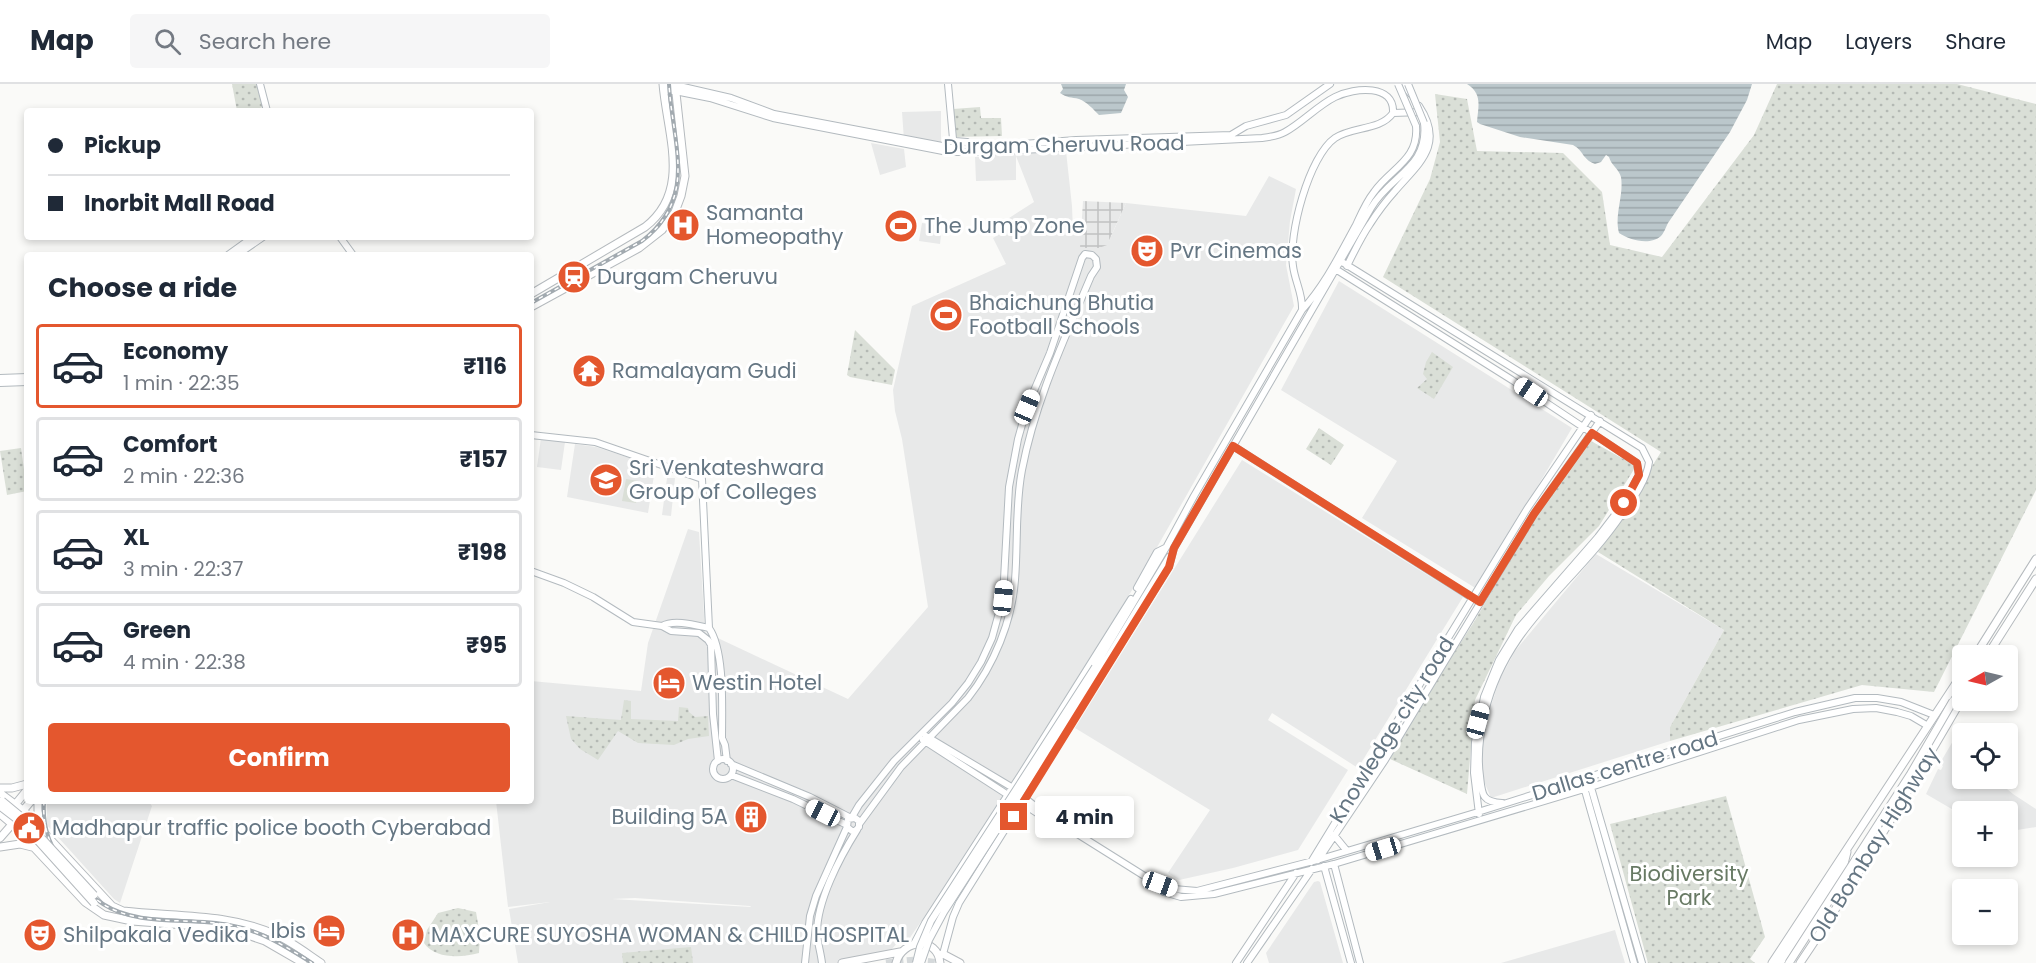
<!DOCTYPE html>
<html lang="en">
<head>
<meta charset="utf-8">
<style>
  body { margin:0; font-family:Poppins,sans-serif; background:#f6f6f7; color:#1f2937; height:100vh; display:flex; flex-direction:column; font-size:22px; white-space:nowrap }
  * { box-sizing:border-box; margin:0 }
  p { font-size:20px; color:#747a83 }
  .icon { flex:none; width:33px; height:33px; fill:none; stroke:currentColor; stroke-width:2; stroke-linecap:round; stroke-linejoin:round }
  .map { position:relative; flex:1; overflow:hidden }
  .sheet { position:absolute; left:24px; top:168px; width:510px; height:552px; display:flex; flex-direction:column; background:#fff; border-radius:6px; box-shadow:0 3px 9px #0003 }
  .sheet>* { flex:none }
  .top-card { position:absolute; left:24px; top:24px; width:510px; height:132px; border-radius:6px; box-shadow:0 3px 9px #0003; display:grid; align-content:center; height:132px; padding:0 24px; background:#fff }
  .needle { width:39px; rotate:262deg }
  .fabs { position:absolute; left:1952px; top:561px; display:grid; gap:12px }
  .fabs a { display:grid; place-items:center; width:66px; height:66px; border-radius:6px; background:#fff; box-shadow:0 3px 9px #0003; font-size:30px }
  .end { position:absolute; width:27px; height:27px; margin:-14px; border:8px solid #e4572e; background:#fff; box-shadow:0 0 0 3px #fff }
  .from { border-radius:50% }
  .bubble { position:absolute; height:42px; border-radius:6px; background:#fff; box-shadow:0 3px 9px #0003; font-size:20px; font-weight:700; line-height:42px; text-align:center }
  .car { position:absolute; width:18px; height:36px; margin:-18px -9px; border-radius:8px; box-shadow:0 0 4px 2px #0007; background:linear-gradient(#fff 24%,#345 0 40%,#fff 0 76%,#345 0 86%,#fff 0) }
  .top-card b { display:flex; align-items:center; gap:21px; height:57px; font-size:22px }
  .top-card b+b { border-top:2px solid #e0e1e3 }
  .top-card i { width:15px; height:15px; background:#1f2937 }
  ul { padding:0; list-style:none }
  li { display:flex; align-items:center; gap:18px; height:84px; margin:0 12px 9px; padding:0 12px; border:3px solid #e0e1e3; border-radius:6px }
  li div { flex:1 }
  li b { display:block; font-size:22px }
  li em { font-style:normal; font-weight:700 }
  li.on { border-color:#e4572e }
  li>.icon { width:54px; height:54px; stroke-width:1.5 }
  h2 { padding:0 24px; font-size:27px; line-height:72px }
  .cta { display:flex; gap:12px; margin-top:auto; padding:12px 24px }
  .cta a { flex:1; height:69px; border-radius:6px; background:#e4572e; color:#fff; font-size:24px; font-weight:700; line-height:69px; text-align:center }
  header { display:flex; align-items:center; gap:36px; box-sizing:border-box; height:84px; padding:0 30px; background:#fff; border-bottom:2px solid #e0e1e3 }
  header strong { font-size:28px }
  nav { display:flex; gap:33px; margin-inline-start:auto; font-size:21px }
  .search { width:420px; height:54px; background:#f6f6f7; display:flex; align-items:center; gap:15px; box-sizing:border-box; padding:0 21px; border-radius:6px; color:#747a83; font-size:22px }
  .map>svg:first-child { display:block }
</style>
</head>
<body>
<header>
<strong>Map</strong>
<div class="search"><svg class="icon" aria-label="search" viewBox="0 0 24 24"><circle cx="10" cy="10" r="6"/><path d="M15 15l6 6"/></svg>Search here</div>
<nav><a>Map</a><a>Layers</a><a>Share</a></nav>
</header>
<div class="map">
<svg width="2036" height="879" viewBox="0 0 2036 879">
  <defs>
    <pattern id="industrial-grid" width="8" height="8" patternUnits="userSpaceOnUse" patternTransform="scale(1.5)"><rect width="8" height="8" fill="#e8e9e9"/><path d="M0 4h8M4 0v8" fill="none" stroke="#c0c1c2"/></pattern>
    <pattern id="green-dots" width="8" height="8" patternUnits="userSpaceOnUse" patternTransform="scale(1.5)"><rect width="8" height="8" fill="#dadfd7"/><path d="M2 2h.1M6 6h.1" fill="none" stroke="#b4b9b4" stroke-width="1.8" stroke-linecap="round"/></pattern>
    <pattern id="water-rules" width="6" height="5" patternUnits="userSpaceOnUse" patternTransform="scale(1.5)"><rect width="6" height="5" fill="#bbc7cb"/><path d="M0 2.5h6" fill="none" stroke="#9ca6aa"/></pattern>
  </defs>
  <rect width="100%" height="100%" fill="#fafaf8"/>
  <!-- built -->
  <path fill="#e8e9e9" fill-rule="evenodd" d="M 941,27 L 941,60 L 904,56 L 902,28 Z
    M 871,59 L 904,65 L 906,83 L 880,91 Z
    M 1066,67 L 1072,122 L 1073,148 L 1109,157 L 1126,119 L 1246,132 L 1269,92 L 1296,105 L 1290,137 L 1286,181 L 1294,222 L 1139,495 L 959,783 L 909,855 L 903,853 L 890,867 L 846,879 L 518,879 L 509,825 L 550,818 L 508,823 L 496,717 L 531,717 L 531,597 L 641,607 L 648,559 L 688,445 L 699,448 L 705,548 L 848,615 L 928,523 L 902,355 L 895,327 L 893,306 L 912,222 L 1006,180 L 993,154 L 1010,144 L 1006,136 L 1034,118 L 1016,72 L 1016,96 L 976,97 L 975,73 ZM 635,814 L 750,822 L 751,823 L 612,815 Z
    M 922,139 L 942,142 L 940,160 L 919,157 Z
    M 1339,197 L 1572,344 L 1477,505 L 1362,434 L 1397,377 L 1281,306 Z
    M 541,354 L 565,358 L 561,386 L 537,383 Z
    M 575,360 L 596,363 L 645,379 L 645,383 L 655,385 L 648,429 L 567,413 Z
    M 1242,376 L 1463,513 L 1358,684 L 1272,629 L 1268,636 L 1348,686 L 1298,766 L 1233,784 L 1179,796 L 1168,789 L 1210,726 L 1075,644 Z
    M 667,394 L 675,394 L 671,432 L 662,431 Z
    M 1596,470 L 1724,546 L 1670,643 L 1670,657 L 1491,714 L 1480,688 L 1481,664 L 1488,631 L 1499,597 L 1515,567 Z
    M 1953,657 L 1962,666 L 1962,694 L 1995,695 L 2013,710 L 2036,725 L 2036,743 L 2011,747 L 2007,752 L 2007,728 L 1962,728 L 1962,731 L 1926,710 L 1938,685 L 1941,686 L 1943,682 L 1940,679 Z
    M 47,717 L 148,717 L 152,722 L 120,819 L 114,815 L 47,741 Z
    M 1318,797 L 1320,798 L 1343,879 L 1269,879 L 1266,869 L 1314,798 Z
    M 1615,846 L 1625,879 L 1501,879 Z"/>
  <!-- industrial -->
  <path fill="url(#industrial-grid)" d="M 1083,117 L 1126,119 L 1107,161 L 1099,164 L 1080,164 Z"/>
  <!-- green -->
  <path fill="url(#green-dots)" d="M 232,0 L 257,0 L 263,23 L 251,27 L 237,27 Z
    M 1777,0 L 1957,0 L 2036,20 L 2036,406 L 1934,608 L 1862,601 L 1670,657 L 1670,643 L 1724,546 L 1598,468 L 1661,368 L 1383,193 L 1430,95 L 1440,58 L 1435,10 L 1467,15 L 1477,67 L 1563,69 L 1602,108 L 1610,161 L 1662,173 L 1754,51 Z
    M 980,23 L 981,34 L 1001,34 L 1002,52 L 955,53 L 953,25 Z
    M 855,246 L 895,286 L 892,301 L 850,293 L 847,291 Z
    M 1432,268 L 1453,283 L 1434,315 L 1417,304 L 1427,295 L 1423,290 L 1426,278 Z
    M 1319,344 L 1344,361 L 1331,381 L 1306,365 Z
    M 1591,357 L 1636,382 L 1599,442 L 1549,492 L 1516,531 L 1475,616 L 1467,710 L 1390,675 L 1416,628 L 1474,538 L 1535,433 Z
    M 21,364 L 27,407 L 7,411 L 0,367 Z
    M 624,616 L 631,617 L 631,635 L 678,637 L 679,623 L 688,624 L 689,628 L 695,633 L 708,632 L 709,652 L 688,655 L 674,661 L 638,659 L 618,647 L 598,676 L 580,665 L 571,655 L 566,632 L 621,636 Z
    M 1726,712 L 1765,853 L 1750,875 L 1755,879 L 1648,879 L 1610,740 Z
    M 458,824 L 476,828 L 480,851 L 479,869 C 461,874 435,875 424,859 L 427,846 L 438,829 Z
    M 691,863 L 693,879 L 623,879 L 622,869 Z"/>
  <!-- pitch -->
  <path fill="#dadfd7" d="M 937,223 L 958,227 L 955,240 L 934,235 Z
    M 626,395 L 639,397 L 636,419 L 622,417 Z"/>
  <!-- water -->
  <path fill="url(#water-rules)" d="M 1061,0 L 1126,0 L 1124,6 L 1128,13 L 1121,29 L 1099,31 C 1093,25 1087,18 1079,15 C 1071,13 1067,14 1060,9 L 1063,5 Z
    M 1467,0 L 1752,0 L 1747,16 L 1730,48 L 1668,139 C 1666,143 1664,149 1661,152 C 1650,162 1629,156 1619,149 C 1614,130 1624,112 1621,93 C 1619,85 1611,81 1609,73 L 1606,71 L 1601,78 L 1595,80 C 1582,75 1584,67 1573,61 L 1520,53 L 1480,40 L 1477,38 C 1478,23 1483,10 1467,0 Z"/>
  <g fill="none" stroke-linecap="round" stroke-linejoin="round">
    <!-- primary-tunnel -->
    <path stroke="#d5d9db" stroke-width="7" stroke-dasharray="7 3.5" stroke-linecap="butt" d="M 886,879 L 915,876 L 939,879"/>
    <!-- secondary casing -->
    <g stroke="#b3babf" stroke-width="8">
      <path id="secondary" d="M 260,0 L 267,27
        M 948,0 L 953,55 L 955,57 L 967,58 L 973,64
        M 1402,0 L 1412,11
        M 663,2 L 675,1 L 731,14 L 774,30 L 958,65
        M 664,7 L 675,7 L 710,14 L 773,34 L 948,68 L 981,68 L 1262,54 C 1270,53 1278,52 1285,48 C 1303,38 1317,22 1335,13 C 1355,3 1395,0 1393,29
        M 1393,29 L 1422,28
        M 971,64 L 1076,56 L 1231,51 L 1246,42 L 1286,31 L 1330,0
        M 340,153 L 353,171
        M 228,171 L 253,153
        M 237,171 L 263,153
        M 1342,178 L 1642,364 L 1649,378 C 1647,396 1632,416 1622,430 C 1574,501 1506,540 1485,628 C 1480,649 1477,671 1480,692 C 1482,709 1481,718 1502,719
        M 1347,182 C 1354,168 1361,153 1370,140 C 1377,129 1386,117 1395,107 C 1419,79 1445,61 1419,22
        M 1337,186 L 1512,296 L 1637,379 L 1639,391 L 1624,419 L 1598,453 L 1518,545 L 1499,576 L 1484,613 L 1475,658 L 1474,689 L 1479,730
        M 1302,226 C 1325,201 1340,170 1356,141 C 1361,130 1366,118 1374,108 C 1391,84 1419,76 1416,42
        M 0,294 L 27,293
        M 0,299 L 27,298
        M 531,351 L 595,358 L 702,395 L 709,544
        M 1233,362 L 1474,515
        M 531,487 L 564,499 L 593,513 L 633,538 L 662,542 L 671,547 L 699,549 L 708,556 L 711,561 L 713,630 L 718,677
        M 1137,504 L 1157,468 L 1165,464
        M 662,542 C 674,535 695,541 709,544 C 725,567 722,624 722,654 L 725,661 L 727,677
        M 1095,583 L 1167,462 L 1194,412 L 1302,226 C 1303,210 1295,198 1293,182 C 1288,151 1309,72 1335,54 C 1353,42 1380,47 1393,29
        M 1100,586 L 1169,473
        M 926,652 L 1013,704
        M 923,656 L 1008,711
        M713 685a10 10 0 1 1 20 0a10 10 0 1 1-20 0Z
        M 731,680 L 810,713 L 851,734
        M 731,691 L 793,715 L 847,741
        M 1582,696 L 1634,879
        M 1590,700 L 1642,879
        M 1026,715 L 1044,729 L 1146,793 L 1174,805 L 1197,807 L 1317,776 L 1478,728 L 1795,628 L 1855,614 L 1877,614 L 1901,618 L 1934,631
        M 1023,720 L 1043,733
        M 852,733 L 859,721 L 894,677 L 952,619 L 968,599 L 981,578 L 992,554 L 1003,514 L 1009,403 L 1018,355 L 1027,323 L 1050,269 L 1082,174 L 1085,170 L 1092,171 L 1096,175 L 1097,183 L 1091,192 C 1064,256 1035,318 1022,386 C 1015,422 1018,460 1015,496 C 1012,537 994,581 968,614 L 901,683 L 860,739
        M 1334,751 L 1347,767
        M 1318,776 L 1385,676 L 1534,430 L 1600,337
        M 1311,778 L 1527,425 L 1591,331
        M 1334,780 L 1360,879
        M 1324,782 L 1351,879
        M 1146,797 L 1164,808 L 1181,813 L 1214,810 L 1334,780 L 1591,703 L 1799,636 L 1853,625 L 1876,624 L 1897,628 L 1911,632 L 1928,642
        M 914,860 L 925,839 L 1020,692 L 1131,515
        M 943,870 L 953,833 L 959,819 L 1169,483 L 1174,464 C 1240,351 1306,238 1371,124 C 1390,91 1429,84 1424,39
        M 805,879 L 810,832 L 816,812 L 847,743 L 848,735 L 855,734 L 859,737 L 859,743 L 855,747 L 852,747 L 847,743
        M 822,879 C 821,870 818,860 817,851 C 816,818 840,773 857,746
        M 1236,879 L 1296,789
        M 1247,879 L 1312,785"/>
    </g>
    <!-- primary casing -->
    <g stroke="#b5babe" stroke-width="9">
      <path id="primary" d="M 531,210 L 645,143 C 692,107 667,50 663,0
        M 531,223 L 639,164 L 662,146 L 675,128 L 681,112 L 685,92 L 675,0
        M 1975,572 L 2036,475
        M 1987,572 L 2036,495
        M 0,704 L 12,704 L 27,700
        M 0,709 L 23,726 L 112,822 L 123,827 C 174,833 227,829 274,850 C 291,857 306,869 321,879
        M 38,717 L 38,727 L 42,744
        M 14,722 L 27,706
        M 21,729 L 31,717
        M 0,730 L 12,740 L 85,818 L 104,831 L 132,837 L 211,843 L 236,847 L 265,857 L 303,879
        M 0,754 L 14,738
        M 0,763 L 20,760 L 32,763
        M 939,871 L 943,870 L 960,879
        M 842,879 L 900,868
        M 896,879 C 902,855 938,852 940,879
        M 1772,879 L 1962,590
        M 1780,879 L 1844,780 L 1847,768
        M 1800,879 C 1857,795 1908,707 1959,620 L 1962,610"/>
    </g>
    <!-- secondary -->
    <use href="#secondary" stroke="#fff" stroke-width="6"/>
    <!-- primary -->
    <use href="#primary" stroke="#fff" stroke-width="7"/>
    <!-- rail casing -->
    <g stroke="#a2aab0" stroke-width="4">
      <path id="rail" d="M 531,219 L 642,157 C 699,113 672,59 669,0
        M 44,717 C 42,745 51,767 70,788 C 80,799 90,812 103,820 C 139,843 188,833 229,841 C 260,846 285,862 312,879"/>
    </g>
    <!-- rail -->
    <use href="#rail" stroke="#fff" stroke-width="1.5" stroke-dasharray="4.5" stroke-linecap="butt"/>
    <!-- secondary-bridge casing -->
    <g stroke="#b3babf" stroke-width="8" stroke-linecap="butt">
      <path id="secondary-bridge" d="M 1398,0 L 1416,42
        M 1408,0 L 1424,39
        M 916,879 L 920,863 L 931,837 L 1095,583
        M 921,879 L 929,856 L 944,828 L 1100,586"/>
    </g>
    <!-- primary-bridge casing -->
    <g stroke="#b5babe" stroke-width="9" stroke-linecap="butt">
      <path id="primary-bridge" d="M 2,717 L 25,736 L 94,811
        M 0,722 L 22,739 L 94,819
        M 1789,879 L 1910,691 L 1953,617"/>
    </g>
    <!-- secondary-bridge -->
    <use href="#secondary-bridge" stroke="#fff" stroke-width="6"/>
    <!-- primary-bridge -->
    <use href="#primary-bridge" stroke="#fff" stroke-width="7"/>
  </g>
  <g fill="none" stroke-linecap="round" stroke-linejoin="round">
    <!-- route -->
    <path stroke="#e4572e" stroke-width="8" d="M 1014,733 L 1169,483 L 1174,464 L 1233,362 L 1480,518 L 1534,430 L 1592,349 L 1637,379 L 1639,391 L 1624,419"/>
  </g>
  <!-- icons -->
  <defs>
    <g id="hospital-disc" transform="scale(1.725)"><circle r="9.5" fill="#e4572e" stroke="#fff"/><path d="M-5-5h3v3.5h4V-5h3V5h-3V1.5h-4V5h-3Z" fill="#fff"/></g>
    <g id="stadium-disc" transform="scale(1.725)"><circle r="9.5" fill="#e4572e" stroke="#fff"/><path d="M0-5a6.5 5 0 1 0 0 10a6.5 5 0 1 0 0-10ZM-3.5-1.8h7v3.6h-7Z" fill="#fff"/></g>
    <g id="theatre-disc" transform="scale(1.725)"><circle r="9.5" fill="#e4572e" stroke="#fff"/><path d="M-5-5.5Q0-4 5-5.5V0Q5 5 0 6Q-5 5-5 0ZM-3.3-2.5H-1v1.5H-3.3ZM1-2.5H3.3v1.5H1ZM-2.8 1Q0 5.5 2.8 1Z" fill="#fff"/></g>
    <g id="station-disc" transform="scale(1.725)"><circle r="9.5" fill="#e4572e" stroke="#fff"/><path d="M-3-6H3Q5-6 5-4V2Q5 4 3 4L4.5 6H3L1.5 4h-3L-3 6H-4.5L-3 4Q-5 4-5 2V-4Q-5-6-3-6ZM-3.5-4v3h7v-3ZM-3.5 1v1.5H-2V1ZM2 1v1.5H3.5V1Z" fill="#fff"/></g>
    <g id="temple-disc" transform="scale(1.725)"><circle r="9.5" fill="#e4572e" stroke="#fff"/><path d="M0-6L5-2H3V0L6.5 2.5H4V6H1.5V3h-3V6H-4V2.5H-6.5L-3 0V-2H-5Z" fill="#fff"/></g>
    <g id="university-disc" transform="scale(1.725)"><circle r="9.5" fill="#e4572e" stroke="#fff"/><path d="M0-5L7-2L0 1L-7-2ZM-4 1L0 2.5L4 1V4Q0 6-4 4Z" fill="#fff"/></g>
    <g id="hotel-disc" transform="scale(1.725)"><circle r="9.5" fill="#e4572e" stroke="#fff"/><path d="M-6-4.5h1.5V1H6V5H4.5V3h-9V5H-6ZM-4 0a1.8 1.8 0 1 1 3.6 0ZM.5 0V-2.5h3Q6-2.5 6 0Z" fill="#fff"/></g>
    <g id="building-disc" transform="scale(1.725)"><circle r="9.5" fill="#e4572e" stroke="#fff"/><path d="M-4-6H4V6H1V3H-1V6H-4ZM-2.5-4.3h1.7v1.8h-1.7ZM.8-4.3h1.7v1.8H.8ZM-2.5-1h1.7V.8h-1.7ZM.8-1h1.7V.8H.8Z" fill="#fff"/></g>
    <g id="civic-disc" transform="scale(1.725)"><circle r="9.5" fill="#e4572e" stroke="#fff"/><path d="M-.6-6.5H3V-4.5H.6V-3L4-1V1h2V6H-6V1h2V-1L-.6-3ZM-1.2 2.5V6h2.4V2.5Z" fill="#fff"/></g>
  </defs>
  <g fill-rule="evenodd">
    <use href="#hospital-disc" x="683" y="141"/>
    <use href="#stadium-disc" x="901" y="142"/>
    <use href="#theatre-disc" x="1147" y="167"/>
    <use href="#station-disc" x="574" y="193"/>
    <use href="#stadium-disc" x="946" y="231"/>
    <use href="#temple-disc" x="589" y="287"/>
    <use href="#university-disc" x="606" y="396"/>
    <use href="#hotel-disc" x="669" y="599"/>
    <use href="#building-disc" x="751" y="733"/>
    <use href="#civic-disc" x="29" y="744"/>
    <use href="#hotel-disc" x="329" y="847"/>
    <use href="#theatre-disc" x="40" y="851"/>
    <use href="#hospital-disc" x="408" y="851"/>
  </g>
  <g text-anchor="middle" stroke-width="6" stroke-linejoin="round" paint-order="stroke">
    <!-- street labels -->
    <g font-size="21" fill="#657683" stroke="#fff">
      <text transform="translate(1064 61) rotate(-1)" y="7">Durgam Cheruvu Road</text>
      <text transform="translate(1392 646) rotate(-58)" y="7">Knowledge city road</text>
      <text transform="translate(1625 682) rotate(-17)" y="7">Dallas centre road</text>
      <text transform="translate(1874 761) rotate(-58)" y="7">Old Bombay Highway</text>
    </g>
    <!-- poi labels -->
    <g font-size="21" fill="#657683" stroke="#fff" text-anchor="start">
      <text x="706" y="136">Samanta<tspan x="706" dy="24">Homeopathy</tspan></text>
      <text x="924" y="149">The Jump Zone</text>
      <text x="1170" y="174">Pvr Cinemas</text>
      <text x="597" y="200">Durgam Cheruvu</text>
      <text x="969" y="226">Bhaichung Bhutia<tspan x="969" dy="24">Football Schools</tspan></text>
      <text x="612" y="294">Ramalayam Gudi</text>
      <text x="629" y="391">Sri Venkateshwara<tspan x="629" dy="24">Group of Colleges</tspan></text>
      <text x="692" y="606">Westin Hotel</text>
      <text x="728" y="740" text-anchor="end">Building 5A</text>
      <text x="52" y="751">Madhapur traffic police booth Cyberabad</text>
      <text x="306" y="854" text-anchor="end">Ibis</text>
      <text x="63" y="858">Shilpakala Vedika</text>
      <text x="431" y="858">MAXCURE SUYOSHA WOMAN &amp; CHILD HOSPITAL</text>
    </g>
    <!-- park labels -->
    <g font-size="21" fill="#687a64" stroke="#fff">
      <text x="1689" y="797">Biodiversity<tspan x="1689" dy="24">Park</tspan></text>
    </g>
  </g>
</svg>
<div class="fabs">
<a><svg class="needle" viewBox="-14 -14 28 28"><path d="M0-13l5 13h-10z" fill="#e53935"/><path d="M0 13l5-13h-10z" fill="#747a83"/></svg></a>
<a><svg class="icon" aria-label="locate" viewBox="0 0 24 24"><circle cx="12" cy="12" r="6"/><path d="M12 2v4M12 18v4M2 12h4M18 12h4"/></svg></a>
<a>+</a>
<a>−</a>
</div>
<i class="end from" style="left:1624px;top:419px"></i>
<i class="end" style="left:1014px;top:733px"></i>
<div class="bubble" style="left:1035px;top:712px;width:99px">4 min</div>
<i class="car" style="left:1531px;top:308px;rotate:304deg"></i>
<i class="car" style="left:1027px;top:323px;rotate:23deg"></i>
<i class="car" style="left:1003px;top:514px;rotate:6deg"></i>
<i class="car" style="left:1478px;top:637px;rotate:15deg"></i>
<i class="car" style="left:823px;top:729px;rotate:297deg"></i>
<i class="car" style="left:1383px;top:765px;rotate:253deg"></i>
<i class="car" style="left:1160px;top:800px;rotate:110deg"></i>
<div class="top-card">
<b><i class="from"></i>Pickup</b>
<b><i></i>Inorbit Mall Road</b>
</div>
<section class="sheet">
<h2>Choose a ride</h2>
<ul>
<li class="on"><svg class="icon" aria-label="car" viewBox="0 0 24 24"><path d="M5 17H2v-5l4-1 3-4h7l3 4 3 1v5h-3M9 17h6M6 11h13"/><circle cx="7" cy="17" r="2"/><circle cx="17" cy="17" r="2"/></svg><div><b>Economy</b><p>1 min · 22:35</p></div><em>₹116</em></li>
<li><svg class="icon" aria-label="car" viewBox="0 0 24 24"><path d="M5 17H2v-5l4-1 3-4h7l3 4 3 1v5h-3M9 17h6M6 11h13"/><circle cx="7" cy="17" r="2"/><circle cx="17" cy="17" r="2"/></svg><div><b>Comfort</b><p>2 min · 22:36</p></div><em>₹157</em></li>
<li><svg class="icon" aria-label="car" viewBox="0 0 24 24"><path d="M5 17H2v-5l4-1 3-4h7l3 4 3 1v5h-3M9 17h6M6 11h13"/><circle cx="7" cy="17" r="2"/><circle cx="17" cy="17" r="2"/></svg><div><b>XL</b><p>3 min · 22:37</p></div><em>₹198</em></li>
<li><svg class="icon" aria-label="car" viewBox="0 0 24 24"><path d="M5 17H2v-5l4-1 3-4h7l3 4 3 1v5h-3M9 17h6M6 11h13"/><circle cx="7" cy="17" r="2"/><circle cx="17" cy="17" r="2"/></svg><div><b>Green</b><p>4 min · 22:38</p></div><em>₹95</em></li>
</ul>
<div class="cta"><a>Confirm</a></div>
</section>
</div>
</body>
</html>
